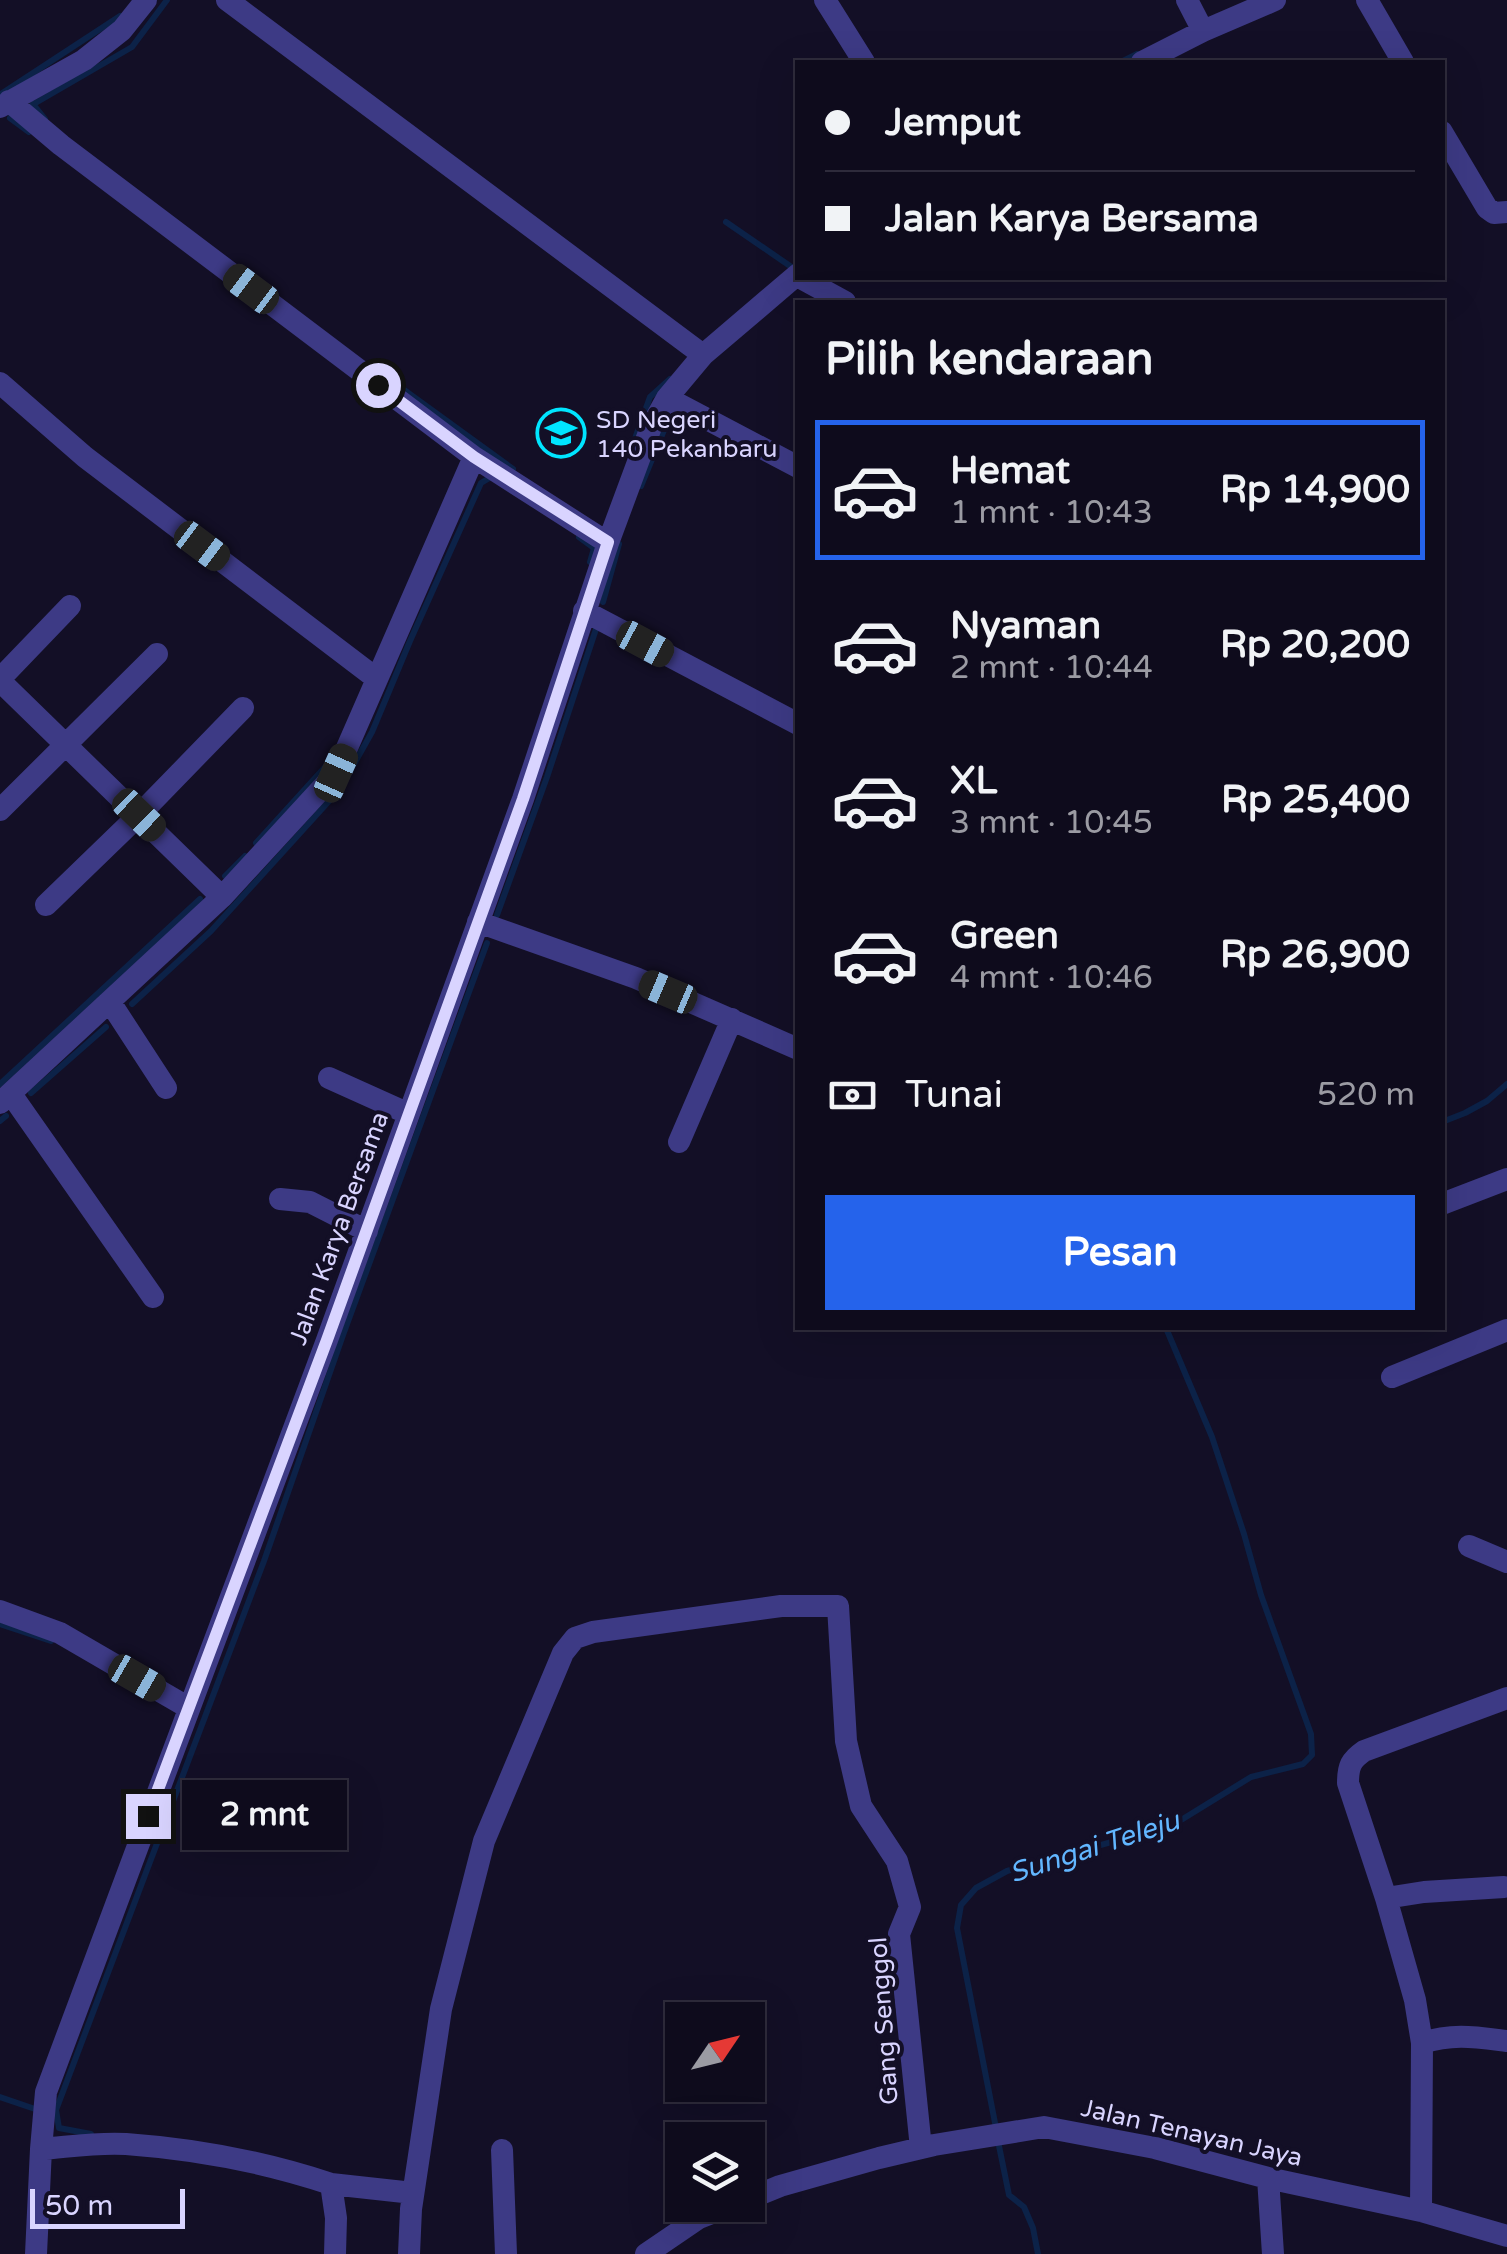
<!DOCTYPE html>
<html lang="id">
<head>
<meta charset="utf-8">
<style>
  body { margin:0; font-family:"Varela Round",sans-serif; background:#1c1929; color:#f1f3f6; height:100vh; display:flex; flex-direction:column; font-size:38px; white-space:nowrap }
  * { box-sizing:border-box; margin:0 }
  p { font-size:32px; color:#9b9ba3 }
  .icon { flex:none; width:55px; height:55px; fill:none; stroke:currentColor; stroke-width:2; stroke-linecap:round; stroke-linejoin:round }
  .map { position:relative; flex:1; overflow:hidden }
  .details { position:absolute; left:795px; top:300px; width:650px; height:1030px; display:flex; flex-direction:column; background:#0e0b1c; border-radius:0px; box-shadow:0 10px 40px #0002,0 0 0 2px #2e2b3b }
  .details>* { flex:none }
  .guide { position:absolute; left:795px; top:60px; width:650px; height:220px; border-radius:0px; box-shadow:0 10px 40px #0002,0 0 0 2px #2e2b3b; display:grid; align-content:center; height:220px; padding:0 30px; background:#0e0b1c }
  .needle { width:65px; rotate:55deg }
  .buttons { position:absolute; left:665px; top:2002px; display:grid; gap:20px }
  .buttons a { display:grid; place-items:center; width:100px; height:100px; border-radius:0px; background:#0e0b1c; box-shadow:0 10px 40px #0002,0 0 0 2px #2e2b3b; font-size:50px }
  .scale { position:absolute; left:30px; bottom:25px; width:155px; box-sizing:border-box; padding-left:10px; border:5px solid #d9d4ff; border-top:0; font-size:28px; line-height:35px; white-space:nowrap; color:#d9d4ff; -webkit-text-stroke:8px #130f26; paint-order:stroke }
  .end { position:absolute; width:45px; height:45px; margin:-22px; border:12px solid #d9d4ff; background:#111; box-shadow:0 0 0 5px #111 }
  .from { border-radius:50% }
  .bubble { position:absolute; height:70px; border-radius:0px; background:#0e0b1c; box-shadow:0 10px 40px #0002,0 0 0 2px #2e2b3b; font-size:32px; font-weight:700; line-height:70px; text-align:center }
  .car { position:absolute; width:30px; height:60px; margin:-30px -15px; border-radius:12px; box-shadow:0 0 8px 2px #0007; background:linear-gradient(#222 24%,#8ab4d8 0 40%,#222 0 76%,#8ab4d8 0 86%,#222 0) }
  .guide b { display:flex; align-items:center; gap:35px; height:95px; font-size:38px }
  .guide b+b { border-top:2px solid #2e2b3b }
  .guide i { width:25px; height:25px; background:#f1f3f6 }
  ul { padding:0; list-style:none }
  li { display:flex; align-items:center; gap:30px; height:140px; margin:0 20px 15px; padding:0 10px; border:5px solid transparent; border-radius:0px }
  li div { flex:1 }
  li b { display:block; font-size:38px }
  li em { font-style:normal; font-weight:700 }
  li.active { border-color:#2563eb }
  li>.icon { width:90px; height:90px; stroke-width:1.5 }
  h2 { padding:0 30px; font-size:45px; line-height:120px }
  .pay { display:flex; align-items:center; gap:25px; height:110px; padding:0 30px; font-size:38px }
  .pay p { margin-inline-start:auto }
  .button { display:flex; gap:20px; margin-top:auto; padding:20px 30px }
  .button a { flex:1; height:115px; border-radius:0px; background:#2563eb; color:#fff; font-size:40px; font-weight:700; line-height:115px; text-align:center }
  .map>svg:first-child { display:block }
</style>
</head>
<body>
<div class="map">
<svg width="1507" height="2254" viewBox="0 0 1507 2254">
  <rect width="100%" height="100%" fill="#130f26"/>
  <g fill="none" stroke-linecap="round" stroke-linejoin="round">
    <!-- stream -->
    <path stroke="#0c2248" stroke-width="6" d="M 1121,62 L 1137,54
      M 1,94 L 120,16
      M 33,104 L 45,119
      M 32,105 L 132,47 L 167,0
      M 10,118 L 29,132
      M 726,222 L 793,268
      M 378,371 L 513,469
      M 633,444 L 650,397 L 670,379
      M 641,486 L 669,418
      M 579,537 L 594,548 L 590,562
      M 603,602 L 619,544
      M 256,843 L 326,766 L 334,750
      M 225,876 L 245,856
      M 497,915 L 547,777 L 597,626
      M 132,1004 L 211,931 L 340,789 L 372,732 L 410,641 L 481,483 L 491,477
      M 0,1084 L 200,899
      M 31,1093 L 106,1027
      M 0,1121 L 6,1116
      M 1442,1122 L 1465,1113 L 1487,1101 L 1507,1084
      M 0,1624 L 51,1641
      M 0,2097 L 38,2110
      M 996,2128 L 957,1928 L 961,1905 L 976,1888 L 1007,1871 L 1173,1825 L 1251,1777 L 1303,1764 L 1312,1755 L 1311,1734 L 1261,1595 L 1244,1534 L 1212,1437 L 1166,1328
      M 91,2134 L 59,2128 L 56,2110 L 264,1561 L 343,1335 L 487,943
      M 998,2141 L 1009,2195 L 1024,2207 L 1033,2228 L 1038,2254"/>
    <!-- minor -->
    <path stroke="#3d3a85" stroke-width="22" d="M 227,0 L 703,355
      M 825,0 L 864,62
      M 1187,0 L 1203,31
      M 1367,0 L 1403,62
      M 1142,62 L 1203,31 L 1275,0
      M 9,101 L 61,145 L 474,457 L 608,543
      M 0,107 L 84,60 L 122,30 L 146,0
      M 1442,132 L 1487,208 L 1494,213 L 1507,212
      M 801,278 L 845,302
      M 0,383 L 85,457 L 377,679
      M 667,398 L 798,467
      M 584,611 L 798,724
      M 0,679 L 70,606
      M 0,681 L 222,897
      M 0,810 L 157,654
      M 46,905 L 139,815 L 243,708
      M 478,922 L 636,978 L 798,1049
      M 110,1002 L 166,1088
      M 329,1078 L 409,1114
      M 11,1094 L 153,1297
      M 0,1103 L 222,897 L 336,773 L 474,457
      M 679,1142 L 732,1019
      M 280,1199 L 310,1202 L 367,1231
      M 1442,1204 L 1507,1179
      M 1392,1377 L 1507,1330
      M 1469,1546 L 1507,1562
      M 0,1611 L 60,1633 L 189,1708
      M 1386,1898 L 1424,1892 L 1504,1887
      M 1422,2043 C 1453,2033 1475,2037 1507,2041
      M 41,2149 C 68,2147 98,2142 126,2144 C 195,2149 265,2162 331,2184 L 336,2218 L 335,2254
      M 502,2150 L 506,2254
      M 1268,2178 L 1273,2254
      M 331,2184 L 413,2193
      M 748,2199 L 780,2186 L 879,2158 L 934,2145 L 1044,2127 L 1155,2148 L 1268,2178 L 1421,2211 L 1507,2236
      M 1421,2211 L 1422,2043 L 1415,2000 L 1386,1898 L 1348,1783 C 1348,1766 1351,1760 1364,1751 L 1507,1698
      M 36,2254 L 41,2149 L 46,2092 L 327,1340 L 523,799 L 608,543 L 651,427 L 667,398 L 703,355 L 798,274
      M 409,2254 L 411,2209 L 441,2009 L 484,1841 L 563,1653 L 575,1638 L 593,1632 L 781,1606 L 838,1606 L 846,1741 L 861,1806 L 897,1861 L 910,1907 L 899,1934 L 921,2148
      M 646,2254 L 699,2218 L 732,2205"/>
  </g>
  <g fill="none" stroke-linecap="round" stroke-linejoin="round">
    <!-- route -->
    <path stroke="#d9d4ff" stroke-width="12" d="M 148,1816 L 327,1340 L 523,799 L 608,542 L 474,457 L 378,385"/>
  </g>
  <!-- icons -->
  <defs>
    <g id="school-ring" transform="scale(2.5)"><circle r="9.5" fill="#130f26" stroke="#00e5ff" stroke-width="1.5"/><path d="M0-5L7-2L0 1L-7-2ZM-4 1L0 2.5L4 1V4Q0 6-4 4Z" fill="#00e5ff"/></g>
  </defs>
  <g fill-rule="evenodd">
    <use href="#school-ring" x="561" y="433"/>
  </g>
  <g text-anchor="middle" stroke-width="8" stroke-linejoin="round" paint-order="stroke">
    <!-- poi labels -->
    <g font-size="25" fill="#d9d4ff" stroke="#130f26" text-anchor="start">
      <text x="596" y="428">SD Negeri<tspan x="596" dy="29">140 Pekanbaru</tspan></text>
    </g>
    <!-- street labels -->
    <g font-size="25" fill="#d9d4ff" stroke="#130f26">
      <text transform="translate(338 1228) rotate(-70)" y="9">Jalan Karya Bersama</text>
      <text transform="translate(883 2021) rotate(-94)" y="9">Gang Senggol</text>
      <text transform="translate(1192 2132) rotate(13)" y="9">Jalan Tenayan Jaya</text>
    </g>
    <!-- water labels -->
    <g font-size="28" font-style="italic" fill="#62b6ff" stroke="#130f26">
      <text transform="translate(1094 1846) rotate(-18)" y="10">Sungai Teleju</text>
    </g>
  </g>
</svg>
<div class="buttons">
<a><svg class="needle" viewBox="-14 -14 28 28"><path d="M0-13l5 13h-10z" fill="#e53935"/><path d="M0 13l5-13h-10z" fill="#9b9ba3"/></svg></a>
<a><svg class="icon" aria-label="layers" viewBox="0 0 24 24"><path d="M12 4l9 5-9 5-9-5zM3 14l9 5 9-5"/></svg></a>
</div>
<div class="scale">50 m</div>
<i class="end from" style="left:378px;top:385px"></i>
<i class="end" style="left:148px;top:1816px"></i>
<div class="bubble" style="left:182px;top:1780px;width:165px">2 mnt</div>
<i class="car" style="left:251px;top:289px;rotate:307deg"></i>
<i class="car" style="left:202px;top:546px;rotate:127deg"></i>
<i class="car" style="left:645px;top:644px;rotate:118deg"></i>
<i class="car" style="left:336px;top:773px;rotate:24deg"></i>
<i class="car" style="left:139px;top:815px;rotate:134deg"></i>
<i class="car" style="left:668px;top:992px;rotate:293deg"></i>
<i class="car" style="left:137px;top:1678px;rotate:120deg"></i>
<div class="guide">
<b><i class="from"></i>Jemput</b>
<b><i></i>Jalan Karya Bersama</b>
</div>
<section class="details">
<h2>Pilih kendaraan</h2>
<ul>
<li class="active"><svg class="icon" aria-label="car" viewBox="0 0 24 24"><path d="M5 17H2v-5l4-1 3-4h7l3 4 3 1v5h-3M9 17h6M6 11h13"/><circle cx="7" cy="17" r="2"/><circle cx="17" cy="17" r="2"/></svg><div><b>Hemat</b><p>1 mnt · 10:43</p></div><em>Rp 14,900</em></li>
<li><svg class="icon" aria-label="car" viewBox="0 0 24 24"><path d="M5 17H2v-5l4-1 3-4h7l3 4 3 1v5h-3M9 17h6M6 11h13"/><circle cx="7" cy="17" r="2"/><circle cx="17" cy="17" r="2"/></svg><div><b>Nyaman</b><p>2 mnt · 10:44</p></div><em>Rp 20,200</em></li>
<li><svg class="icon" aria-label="car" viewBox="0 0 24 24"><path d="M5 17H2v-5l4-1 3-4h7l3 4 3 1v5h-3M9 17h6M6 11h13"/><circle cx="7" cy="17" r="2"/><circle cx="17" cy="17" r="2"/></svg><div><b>XL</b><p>3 mnt · 10:45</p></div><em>Rp 25,400</em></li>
<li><svg class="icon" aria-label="car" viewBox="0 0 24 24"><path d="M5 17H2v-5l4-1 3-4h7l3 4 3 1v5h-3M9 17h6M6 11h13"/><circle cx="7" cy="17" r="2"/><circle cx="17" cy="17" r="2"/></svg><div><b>Green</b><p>4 mnt · 10:46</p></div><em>Rp 26,900</em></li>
</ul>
<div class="pay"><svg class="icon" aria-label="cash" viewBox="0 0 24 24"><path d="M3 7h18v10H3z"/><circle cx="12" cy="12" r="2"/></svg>Tunai<p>520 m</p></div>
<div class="button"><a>Pesan</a></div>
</section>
</div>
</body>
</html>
